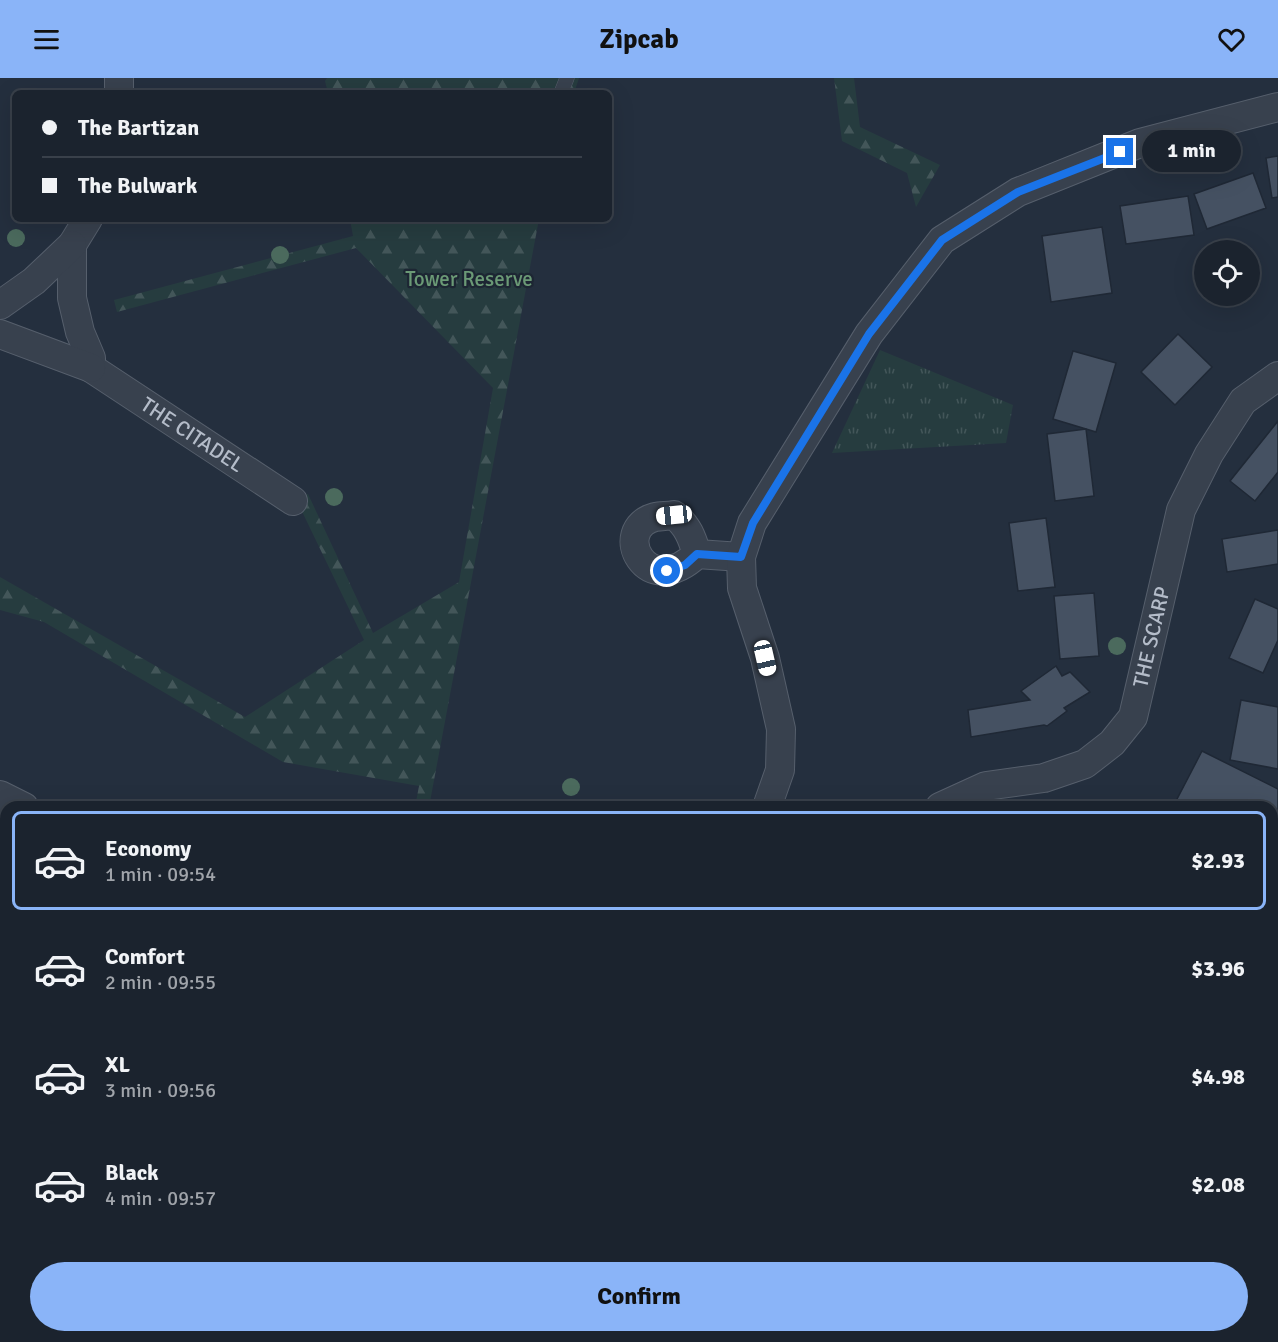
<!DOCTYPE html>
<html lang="en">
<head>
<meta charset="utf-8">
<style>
  body { margin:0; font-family:Signika,sans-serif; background:#282f3a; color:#f1f3f6; height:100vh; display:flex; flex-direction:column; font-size:22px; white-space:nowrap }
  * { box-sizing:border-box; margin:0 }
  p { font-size:20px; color:#a0a4aa }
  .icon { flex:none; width:33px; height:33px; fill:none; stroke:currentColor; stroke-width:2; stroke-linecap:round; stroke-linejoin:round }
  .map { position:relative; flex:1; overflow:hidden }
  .panel { position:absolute; left:0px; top:723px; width:1278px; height:542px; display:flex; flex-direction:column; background:#1b232e; border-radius:18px 18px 0 0; box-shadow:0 6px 24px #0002,0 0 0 2px #39404a }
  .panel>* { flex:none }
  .banner { position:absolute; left:12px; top:12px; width:600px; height:132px; border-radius:9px; box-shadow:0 6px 24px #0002,0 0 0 2px #39404a; display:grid; align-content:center; height:132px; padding:0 30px; background:#1b232e }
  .fabs { position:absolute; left:1194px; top:162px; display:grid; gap:12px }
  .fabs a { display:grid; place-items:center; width:66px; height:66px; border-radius:50%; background:#1b232e; box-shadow:0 6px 24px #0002,0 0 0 2px #39404a; font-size:30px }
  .end { position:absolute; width:27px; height:27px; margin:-14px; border:8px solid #1a73e8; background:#fff; box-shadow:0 0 0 3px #fff }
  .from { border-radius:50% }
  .bubble { position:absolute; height:42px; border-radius:21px; background:#1b232e; box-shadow:0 6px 24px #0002,0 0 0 2px #39404a; font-size:20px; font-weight:700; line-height:42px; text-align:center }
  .car { position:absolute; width:18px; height:36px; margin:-18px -9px; border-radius:8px; box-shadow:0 0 4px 2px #0007; background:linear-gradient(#fff 24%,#345 0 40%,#fff 0 76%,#345 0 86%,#fff 0) }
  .banner b { display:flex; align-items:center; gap:21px; height:57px; font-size:22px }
  .banner b+b { border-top:2px solid #39404a }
  .banner i { width:15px; height:15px; background:#f1f3f6 }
  ul { padding:10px 0 0; list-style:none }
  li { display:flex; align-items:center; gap:18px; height:99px; margin:0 12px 9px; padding:0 18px; border:3px solid transparent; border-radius:9px }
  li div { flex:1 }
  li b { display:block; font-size:22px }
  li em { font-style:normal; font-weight:700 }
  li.on { border-color:#8ab4f8 }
  li>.icon { width:54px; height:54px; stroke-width:1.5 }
  .primary-button { display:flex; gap:12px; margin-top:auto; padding:12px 30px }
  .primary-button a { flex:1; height:69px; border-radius:36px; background:#8ab4f8; color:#111; font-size:24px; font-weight:700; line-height:69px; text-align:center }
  header { display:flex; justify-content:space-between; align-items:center; height:78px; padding:0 30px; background:#8ab4f8; color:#111; font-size:27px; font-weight:700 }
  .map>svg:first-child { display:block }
</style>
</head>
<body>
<header><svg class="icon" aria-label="menu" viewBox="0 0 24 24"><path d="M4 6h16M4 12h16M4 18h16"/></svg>Zipcab<svg class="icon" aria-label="heart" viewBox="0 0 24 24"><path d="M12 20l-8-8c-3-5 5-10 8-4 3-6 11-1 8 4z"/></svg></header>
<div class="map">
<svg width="1278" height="1264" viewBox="0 0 1278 1264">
  <defs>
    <pattern id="grass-tufts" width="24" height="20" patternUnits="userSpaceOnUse" patternTransform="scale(1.5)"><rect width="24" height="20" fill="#263c3f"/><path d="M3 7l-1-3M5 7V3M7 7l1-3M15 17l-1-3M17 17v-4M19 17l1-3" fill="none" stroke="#435659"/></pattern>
    <pattern id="forest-firs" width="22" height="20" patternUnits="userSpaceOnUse" patternTransform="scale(1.5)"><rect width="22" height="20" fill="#263c3f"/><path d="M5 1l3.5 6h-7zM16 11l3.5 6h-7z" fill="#435659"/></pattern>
  </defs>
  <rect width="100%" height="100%" fill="#242f3e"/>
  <!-- grass -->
  <path fill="url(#grass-tufts)" d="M 880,272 L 1013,327 L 1006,365 L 832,375 Z"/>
  <!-- forest -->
  <path fill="url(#forest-firs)" d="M 327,0 L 579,0 L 574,15 L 328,15 L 325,3 Z
    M 834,0 L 854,0 L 860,49 L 940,87 L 916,129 L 907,95 L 842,63 Z
    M 350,141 L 539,141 L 429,729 L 415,729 L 419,708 L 283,684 L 44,544 L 0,532 L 0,499 L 245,639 L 364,562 L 296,421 L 308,416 L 373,555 L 459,504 L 493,310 L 356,170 L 117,234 L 114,222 L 353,158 Z
    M 1278,805 L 1278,1201 L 1272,1207 L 1272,806 Z
    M 0,909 L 6,913 L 6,1124 L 0,1120 Z
    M 259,1259 L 850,1259 L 808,1264 L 265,1264 Z
    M 879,1259 L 1177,1259 L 1168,1264 L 967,1264 Z"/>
  <!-- water -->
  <path fill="#394c67" d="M 1278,1201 L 1278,1264 L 1168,1264 L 1177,1258 L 1272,1258 L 1272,1207 Z
    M 850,1258 L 967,1264 L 808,1264 Z"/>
  <!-- building -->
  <path fill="#455162" stroke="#1f2835" stroke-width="1.5" d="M 1278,78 L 1278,119 L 1272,120 L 1266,80 Z
    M 1253,95 L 1266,130 L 1207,151 L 1194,116 Z
    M 1188,118 L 1194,157 L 1126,166 L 1120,128 Z
    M 1102,149 L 1112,215 L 1051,224 L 1042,158 Z
    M 1178,256 L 1212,289 L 1175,327 L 1141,294 Z
    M 1073,273 L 1116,285 L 1096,354 L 1053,341 Z
    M 1278,343 L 1278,394 L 1255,423 L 1230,403 Z
    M 1086,351 L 1094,418 L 1055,423 L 1047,356 Z
    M 1046,440 L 1055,509 L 1018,513 L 1009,445 Z
    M 1278,452 L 1278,486 L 1227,494 L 1222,461 Z
    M 1094,515 L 1099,578 L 1060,581 L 1054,518 Z
    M 1255,521 L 1278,531 L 1278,562 L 1263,595 L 1229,580 Z
    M 1056,588 L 1062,598 L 1070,594 L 1090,614 L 1064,630 L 1067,633 L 1047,648 L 1044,647 L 971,659 L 968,632 L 1030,622 L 1021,613 Z
    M 1241,622 L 1278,629 L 1278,691 L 1230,682 Z
    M 1202,673 L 1278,711 L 1278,758 L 1272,770 L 1272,729 L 1183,729 L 1175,725 Z"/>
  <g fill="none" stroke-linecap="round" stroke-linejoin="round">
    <!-- lane casing -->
    <g stroke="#565f6c" stroke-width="15">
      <path id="lane" d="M 561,15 L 567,0"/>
    </g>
    <!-- street casing -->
    <g stroke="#565f6c" stroke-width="30">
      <g id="street">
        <path d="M 119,15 L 119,0"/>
        <path id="s1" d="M 88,141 L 72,167 L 72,220 L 80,254 L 91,280 L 91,290 L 293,423"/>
        <path d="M 0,227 L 34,203 L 72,167"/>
        <path d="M 0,256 L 91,290"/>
        <path d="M 697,476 C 692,460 688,448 674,437 C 668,438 661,438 655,439 C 610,451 646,525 697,476 L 741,479"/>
        <path d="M 0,717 L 24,729"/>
        <path d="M 767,729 L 780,692 L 781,651 L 765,580 L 742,510 L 741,479 L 752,445 L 869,256 L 942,162 L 1018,114 L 1140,65 L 1278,29"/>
        <path id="s2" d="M 940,729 L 986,708 L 1044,700 L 1085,686 L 1112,665 L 1133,639 L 1181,432 L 1209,376 L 1243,323 L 1278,298"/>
      </g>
    </g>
    <!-- lane -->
    <use href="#lane" stroke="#38414e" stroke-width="14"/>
    <!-- street -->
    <use href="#street" stroke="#38414e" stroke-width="28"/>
  </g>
  <!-- trees -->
  <g fill="#4b6a5d">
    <circle cx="16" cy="160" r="9"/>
    <circle cx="280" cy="177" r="9"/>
    <circle cx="334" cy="419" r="9"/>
    <circle cx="1117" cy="568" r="9"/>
    <circle cx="571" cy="709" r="9"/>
  </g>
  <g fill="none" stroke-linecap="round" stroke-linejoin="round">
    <!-- route -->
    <path stroke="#1a73e8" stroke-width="8" d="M 667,493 L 685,487 L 697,476 L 741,479 L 753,445 L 869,256 L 942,162 L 1018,114 L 1120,74"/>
  </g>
  <g text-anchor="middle" stroke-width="4.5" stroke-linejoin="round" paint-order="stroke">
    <!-- park labels -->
    <g font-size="21" fill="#6b9a76" stroke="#1d2633">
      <text x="469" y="208">Tower Reserve</text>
    </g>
    <!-- street labels -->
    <g font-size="21" fill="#b4bcc9" stroke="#1d2633">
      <text dy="7" stroke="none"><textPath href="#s1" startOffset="278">THE CITADEL</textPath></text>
      <text dy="7" stroke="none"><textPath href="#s2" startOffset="302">THE SCARP</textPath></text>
    </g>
  </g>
</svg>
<div class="fabs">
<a><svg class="icon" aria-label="locate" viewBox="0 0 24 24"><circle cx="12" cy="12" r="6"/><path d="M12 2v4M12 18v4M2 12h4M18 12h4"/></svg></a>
</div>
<i class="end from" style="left:667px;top:493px"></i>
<i class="end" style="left:1120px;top:74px"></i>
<div class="bubble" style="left:1142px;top:52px;width:99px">1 min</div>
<i class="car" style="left:674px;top:437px;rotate:264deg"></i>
<i class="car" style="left:765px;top:580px;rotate:167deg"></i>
<div class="banner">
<b><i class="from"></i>The Bartizan</b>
<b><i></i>The Bulwark</b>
</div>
<section class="panel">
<ul>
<li class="on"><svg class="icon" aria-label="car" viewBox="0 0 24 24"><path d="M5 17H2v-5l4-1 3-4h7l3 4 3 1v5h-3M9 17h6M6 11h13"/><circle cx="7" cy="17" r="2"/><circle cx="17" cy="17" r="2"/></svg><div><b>Economy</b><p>1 min · 09:54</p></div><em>$2.93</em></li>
<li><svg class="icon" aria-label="car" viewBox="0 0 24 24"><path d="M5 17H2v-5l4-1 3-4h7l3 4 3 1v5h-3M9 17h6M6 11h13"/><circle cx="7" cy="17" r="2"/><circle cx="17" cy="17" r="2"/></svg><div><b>Comfort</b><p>2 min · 09:55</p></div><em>$3.96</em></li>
<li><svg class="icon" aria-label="car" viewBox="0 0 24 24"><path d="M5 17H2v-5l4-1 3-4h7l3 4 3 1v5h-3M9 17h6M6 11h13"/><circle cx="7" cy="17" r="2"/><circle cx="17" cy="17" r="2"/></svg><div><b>XL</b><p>3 min · 09:56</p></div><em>$4.98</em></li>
<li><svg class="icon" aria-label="car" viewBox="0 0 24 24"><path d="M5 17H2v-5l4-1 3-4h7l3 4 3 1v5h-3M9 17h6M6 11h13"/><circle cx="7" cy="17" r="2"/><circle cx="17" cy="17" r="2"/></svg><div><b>Black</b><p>4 min · 09:57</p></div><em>$2.08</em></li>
</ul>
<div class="primary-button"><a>Confirm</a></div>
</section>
</div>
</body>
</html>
